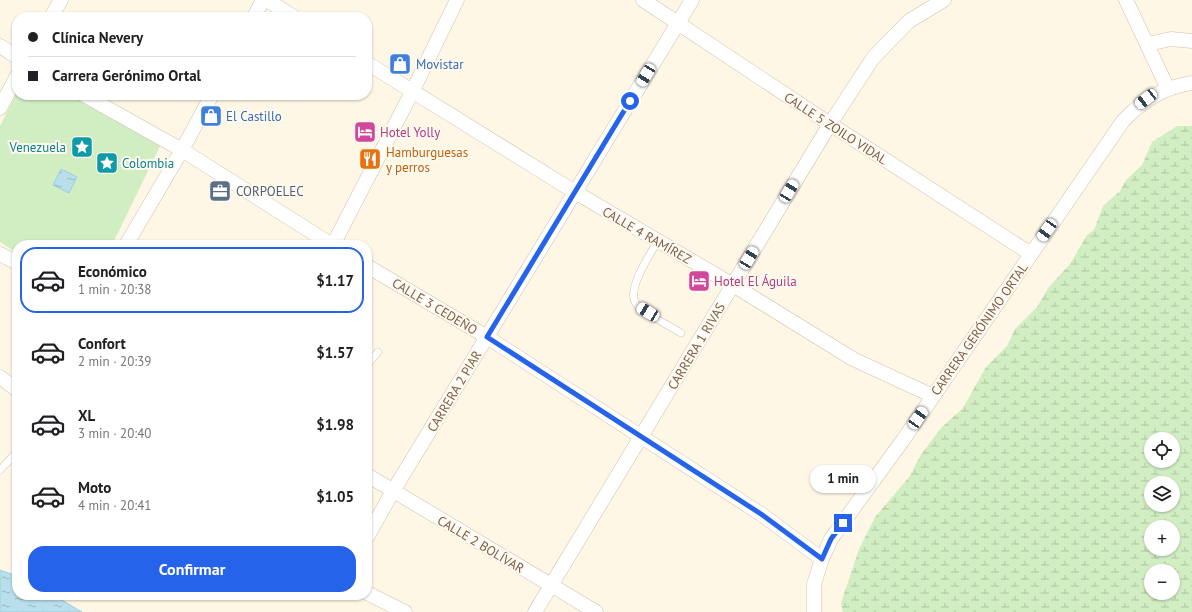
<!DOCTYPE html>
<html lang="es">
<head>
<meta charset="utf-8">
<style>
  body { margin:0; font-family:"PT Sans",sans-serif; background:#f2f2f2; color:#202124; height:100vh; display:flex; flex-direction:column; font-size:15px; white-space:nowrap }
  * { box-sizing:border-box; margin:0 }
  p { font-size:13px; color:#757577 }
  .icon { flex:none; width:22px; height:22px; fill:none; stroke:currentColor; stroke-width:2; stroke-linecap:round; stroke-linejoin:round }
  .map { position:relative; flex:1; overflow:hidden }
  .sheet { position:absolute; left:12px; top:240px; width:360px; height:360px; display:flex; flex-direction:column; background:#fff; border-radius:16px; box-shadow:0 1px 3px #0004 }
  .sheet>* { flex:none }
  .hud { position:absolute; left:12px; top:12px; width:360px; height:88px; border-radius:16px; box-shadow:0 1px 3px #0004; display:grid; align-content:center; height:88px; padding:0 16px; background:#fff }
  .fabs { position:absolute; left:1144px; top:432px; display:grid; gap:8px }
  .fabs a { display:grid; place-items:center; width:36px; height:36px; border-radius:50%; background:#fff; box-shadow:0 1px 3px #0004; font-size:20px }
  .end { position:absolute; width:18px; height:18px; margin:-9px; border:5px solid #2563eb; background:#fff; box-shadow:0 0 0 2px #fff }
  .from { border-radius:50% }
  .bubble { position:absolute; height:28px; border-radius:14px; background:#fff; box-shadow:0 1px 3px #0004; font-size:13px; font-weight:800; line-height:28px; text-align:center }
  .car { position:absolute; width:12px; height:24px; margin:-12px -6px; border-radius:5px; box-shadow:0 0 3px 1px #0007; background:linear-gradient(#fff 24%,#345 0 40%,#fff 0 76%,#345 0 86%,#fff 0) }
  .hud b { display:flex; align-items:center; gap:14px; height:38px; font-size:15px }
  .hud b+b { border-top:1px solid #e0e0e0 }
  .hud i { width:10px; height:10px; background:#202124 }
  ul { padding:7px 0 0; list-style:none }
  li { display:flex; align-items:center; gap:12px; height:66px; margin:0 8px 6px; padding:0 8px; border:2px solid transparent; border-radius:16px }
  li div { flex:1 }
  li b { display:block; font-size:15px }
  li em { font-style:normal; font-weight:800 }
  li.on { border-color:#2563eb }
  li>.icon { width:36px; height:36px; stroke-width:1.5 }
  .action { display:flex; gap:8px; margin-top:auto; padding:8px 16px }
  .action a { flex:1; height:46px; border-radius:16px; background:#2563eb; color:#fff; font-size:16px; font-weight:800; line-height:46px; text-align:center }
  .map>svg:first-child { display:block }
</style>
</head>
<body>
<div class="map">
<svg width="1192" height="612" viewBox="0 0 1192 612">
  <defs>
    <pattern id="wetland-marsh" width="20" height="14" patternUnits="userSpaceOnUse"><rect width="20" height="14" fill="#d1eec3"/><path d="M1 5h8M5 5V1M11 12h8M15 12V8" fill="none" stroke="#afc4a0"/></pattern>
    <pattern id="water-ripples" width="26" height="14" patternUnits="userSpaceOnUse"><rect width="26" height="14" fill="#b8dfeb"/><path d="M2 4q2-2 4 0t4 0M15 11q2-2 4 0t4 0" fill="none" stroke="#9bb8c0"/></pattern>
  </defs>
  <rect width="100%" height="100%" fill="#fef7e6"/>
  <!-- wetland -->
  <path fill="url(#wetland-marsh)" fill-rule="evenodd" d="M 1177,126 L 1192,126 L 1192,612 L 843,612 L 841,603 L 859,549 L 875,517 L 910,476 L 920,456 L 941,428 L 963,408 L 986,367 L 1007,346 L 1015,329 L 1037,307 L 1049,287 L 1070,264 L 1087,235 L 1094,230 L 1103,206 L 1120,191 L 1126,180 L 1142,165 L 1152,142 ZM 1151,439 L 1173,439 L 1173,461 L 1151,461 ZM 1151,483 L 1173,483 L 1173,505 L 1151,505 ZM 1151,527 L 1173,527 L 1173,549 L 1151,549 ZM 1151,571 L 1173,571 L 1173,593 L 1151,593 Z"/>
  <!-- park -->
  <path fill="#d1eec3" d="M 17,92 L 17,95 L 89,95 L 162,142 L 112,245 L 17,245 L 17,253 L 0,242 L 0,126 Z"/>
  <!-- water -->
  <path fill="url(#water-ripples)" stroke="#9dcedd" d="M 61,169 L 77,177 L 69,193 L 53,185 Z
    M 0,570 L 17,576 L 17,595 L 53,595 L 82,612 L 0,612 Z"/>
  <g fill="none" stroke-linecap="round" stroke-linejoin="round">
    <!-- lane casing -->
    <g stroke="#d2bfaa" stroke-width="8">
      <path id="lane" d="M 658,241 C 650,254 623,294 638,306 C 650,317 667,324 681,333
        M 367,365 L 378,352
        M 0,470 L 17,452"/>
    </g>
    <!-- street casing -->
    <g stroke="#d2bfaa" stroke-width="15">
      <path id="street" d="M 267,0 L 294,17
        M 643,0 L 830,124 L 1031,254
        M 1126,0 L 1168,89
        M 51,17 L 61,0
        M 254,17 L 263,0
        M 1148,44 L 1171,39 L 1192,41
        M 0,46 L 17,57
        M 367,63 L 575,192 L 733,285 L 853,359 L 933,396
        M 84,95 L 182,150 L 332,245
        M 0,108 L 17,76
        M 126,245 L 182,150 L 212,95
        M 333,245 L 412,92 L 457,0
        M 0,254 L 17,263
        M 367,266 L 487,337 L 761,514 L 822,559
        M 0,377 L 17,390
        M 367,475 L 596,612
        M 367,537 L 393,491 L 692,0
        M 367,593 L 405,612
        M 535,612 L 830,124 L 873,58 L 909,21 L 944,0
        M 814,612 L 814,584 L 822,559 L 831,539 L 903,440 L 1123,121 C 1142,101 1164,87 1192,83"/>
    </g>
    <!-- lane -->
    <use href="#lane" stroke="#fff" stroke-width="7"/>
    <!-- street -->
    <use href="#street" stroke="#fff" stroke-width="14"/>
  </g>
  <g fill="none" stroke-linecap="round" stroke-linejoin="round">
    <!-- route -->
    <path stroke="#2563eb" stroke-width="5" d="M 630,101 L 487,337 L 761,514 L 822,559 L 831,539 L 843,523"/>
  </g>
  <!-- icons -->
  <defs>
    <g id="shop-square" transform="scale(1.15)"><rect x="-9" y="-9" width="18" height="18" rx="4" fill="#3f7fe0" stroke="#fffaef"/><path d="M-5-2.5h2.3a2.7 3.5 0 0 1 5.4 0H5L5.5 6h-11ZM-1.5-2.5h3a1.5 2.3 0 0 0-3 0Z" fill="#fff"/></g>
    <g id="hotel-square" transform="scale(1.15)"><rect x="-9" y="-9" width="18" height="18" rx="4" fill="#d1479c" stroke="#fffaef"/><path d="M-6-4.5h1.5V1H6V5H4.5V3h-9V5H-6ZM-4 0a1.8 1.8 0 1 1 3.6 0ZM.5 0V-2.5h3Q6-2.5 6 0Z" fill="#fff"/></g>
    <g id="sight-square" transform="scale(1.15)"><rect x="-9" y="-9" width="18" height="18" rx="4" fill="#0f9aa8" stroke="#fffaef"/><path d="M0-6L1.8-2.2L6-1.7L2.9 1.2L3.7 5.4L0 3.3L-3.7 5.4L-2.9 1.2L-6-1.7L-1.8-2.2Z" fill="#fff"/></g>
    <g id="restaurant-square" transform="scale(1.15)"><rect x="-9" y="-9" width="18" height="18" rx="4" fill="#e8710a" stroke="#fffaef"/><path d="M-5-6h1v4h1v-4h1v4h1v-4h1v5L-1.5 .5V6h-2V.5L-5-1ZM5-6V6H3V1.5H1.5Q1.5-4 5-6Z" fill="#fff"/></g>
    <g id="office-square" transform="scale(1.15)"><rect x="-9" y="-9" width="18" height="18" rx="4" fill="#5c6f8a" stroke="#fffaef"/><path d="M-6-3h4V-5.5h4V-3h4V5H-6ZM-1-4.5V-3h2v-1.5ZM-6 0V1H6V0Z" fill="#fff"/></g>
  </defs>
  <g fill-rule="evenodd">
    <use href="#shop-square" x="400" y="64"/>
    <use href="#shop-square" x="211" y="116"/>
    <use href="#hotel-square" x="365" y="132"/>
    <use href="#sight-square" x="82" y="147"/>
    <use href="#restaurant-square" x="370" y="159"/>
    <use href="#sight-square" x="107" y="163"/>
    <use href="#office-square" x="220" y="191"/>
    <use href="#hotel-square" x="699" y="281"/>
  </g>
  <g text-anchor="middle" stroke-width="4" stroke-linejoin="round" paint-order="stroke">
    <!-- shop labels -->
    <g font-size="13" fill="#366cbe" stroke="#fffaef" text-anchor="start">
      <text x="416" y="69">Movistar</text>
      <text x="226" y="121">El Castillo</text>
    </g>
    <!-- street labels -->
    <g font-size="13" fill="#7b5e48" stroke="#fffaef">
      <text transform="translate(836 128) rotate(33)" y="5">CALLE 5 ZOILO VIDAL</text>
      <text transform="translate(647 235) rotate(30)" y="5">CALLE 4 RAMÍREZ</text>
      <text transform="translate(435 306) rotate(31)" y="5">CALLE 3 CEDEÑO</text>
      <text transform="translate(979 329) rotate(-55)" y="5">CARRERA GERÓNIMO ORTAL</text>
      <text transform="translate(696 346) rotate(-59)" y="5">CARRERA 1 RIVAS</text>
      <text transform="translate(454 391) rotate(-59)" y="5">CARRERA 2 PIAR</text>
      <text transform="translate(481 544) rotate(31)" y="5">CALLE 2 BOLÍVAR</text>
    </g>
    <!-- hotel labels -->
    <g font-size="13" fill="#b23c85" stroke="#fffaef" text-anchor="start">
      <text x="380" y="137">Hotel Yolly</text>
      <text x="714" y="286">Hotel El Águila</text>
    </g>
    <!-- culture labels -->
    <g font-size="13" fill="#0d838f" stroke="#fffaef" text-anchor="end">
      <text x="66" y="152">Venezuela</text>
      <text x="122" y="168" text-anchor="start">Colombia</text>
    </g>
    <!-- food labels -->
    <g font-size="13" fill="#c56008" stroke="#fffaef" text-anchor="start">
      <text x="386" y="157">Hamburguesas<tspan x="386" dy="15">y perros</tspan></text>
    </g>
    <!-- service labels -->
    <g font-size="13" fill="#4e5e75" stroke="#fffaef" text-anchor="start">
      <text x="236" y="196">CORPOELEC</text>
    </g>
  </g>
</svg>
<div class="fabs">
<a><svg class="icon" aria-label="locate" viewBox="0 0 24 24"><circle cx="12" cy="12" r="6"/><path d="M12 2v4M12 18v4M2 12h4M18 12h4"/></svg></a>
<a><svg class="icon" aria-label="layers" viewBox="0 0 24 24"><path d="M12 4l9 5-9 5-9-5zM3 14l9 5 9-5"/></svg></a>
<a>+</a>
<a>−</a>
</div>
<i class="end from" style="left:630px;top:101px"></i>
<i class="end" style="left:843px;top:523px"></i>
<div class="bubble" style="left:810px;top:465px;width:66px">1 min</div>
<i class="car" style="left:646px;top:75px;rotate:211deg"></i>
<i class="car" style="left:1146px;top:99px;rotate:232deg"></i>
<i class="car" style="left:789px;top:191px;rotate:31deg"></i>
<i class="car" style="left:1047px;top:230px;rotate:215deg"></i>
<i class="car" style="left:749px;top:258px;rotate:31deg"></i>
<i class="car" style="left:648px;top:312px;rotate:301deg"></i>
<i class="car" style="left:918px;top:418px;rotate:34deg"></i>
<div class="hud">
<b><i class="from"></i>Clínica Nevery</b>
<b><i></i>Carrera Gerónimo Ortal</b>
</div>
<section class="sheet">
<ul>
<li class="on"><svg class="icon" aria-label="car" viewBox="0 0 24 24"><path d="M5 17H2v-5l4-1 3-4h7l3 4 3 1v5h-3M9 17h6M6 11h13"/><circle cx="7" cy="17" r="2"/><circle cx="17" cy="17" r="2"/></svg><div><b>Económico</b><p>1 min · 20:38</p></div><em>$1.17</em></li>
<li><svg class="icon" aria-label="car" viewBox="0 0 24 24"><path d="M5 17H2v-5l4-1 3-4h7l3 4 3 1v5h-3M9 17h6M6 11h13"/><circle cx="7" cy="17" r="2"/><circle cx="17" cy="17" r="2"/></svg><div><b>Confort</b><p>2 min · 20:39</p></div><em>$1.57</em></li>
<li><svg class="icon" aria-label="car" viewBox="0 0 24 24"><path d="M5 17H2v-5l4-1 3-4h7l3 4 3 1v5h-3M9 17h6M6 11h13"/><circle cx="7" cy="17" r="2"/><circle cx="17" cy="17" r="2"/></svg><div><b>XL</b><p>3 min · 20:40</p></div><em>$1.98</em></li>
<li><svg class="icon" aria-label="car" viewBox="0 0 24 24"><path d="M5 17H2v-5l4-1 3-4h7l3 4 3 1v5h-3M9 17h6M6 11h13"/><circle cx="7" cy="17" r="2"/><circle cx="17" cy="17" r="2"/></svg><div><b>Moto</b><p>4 min · 20:41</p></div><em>$1.05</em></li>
</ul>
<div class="action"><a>Confirmar</a></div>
</section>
</div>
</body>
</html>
